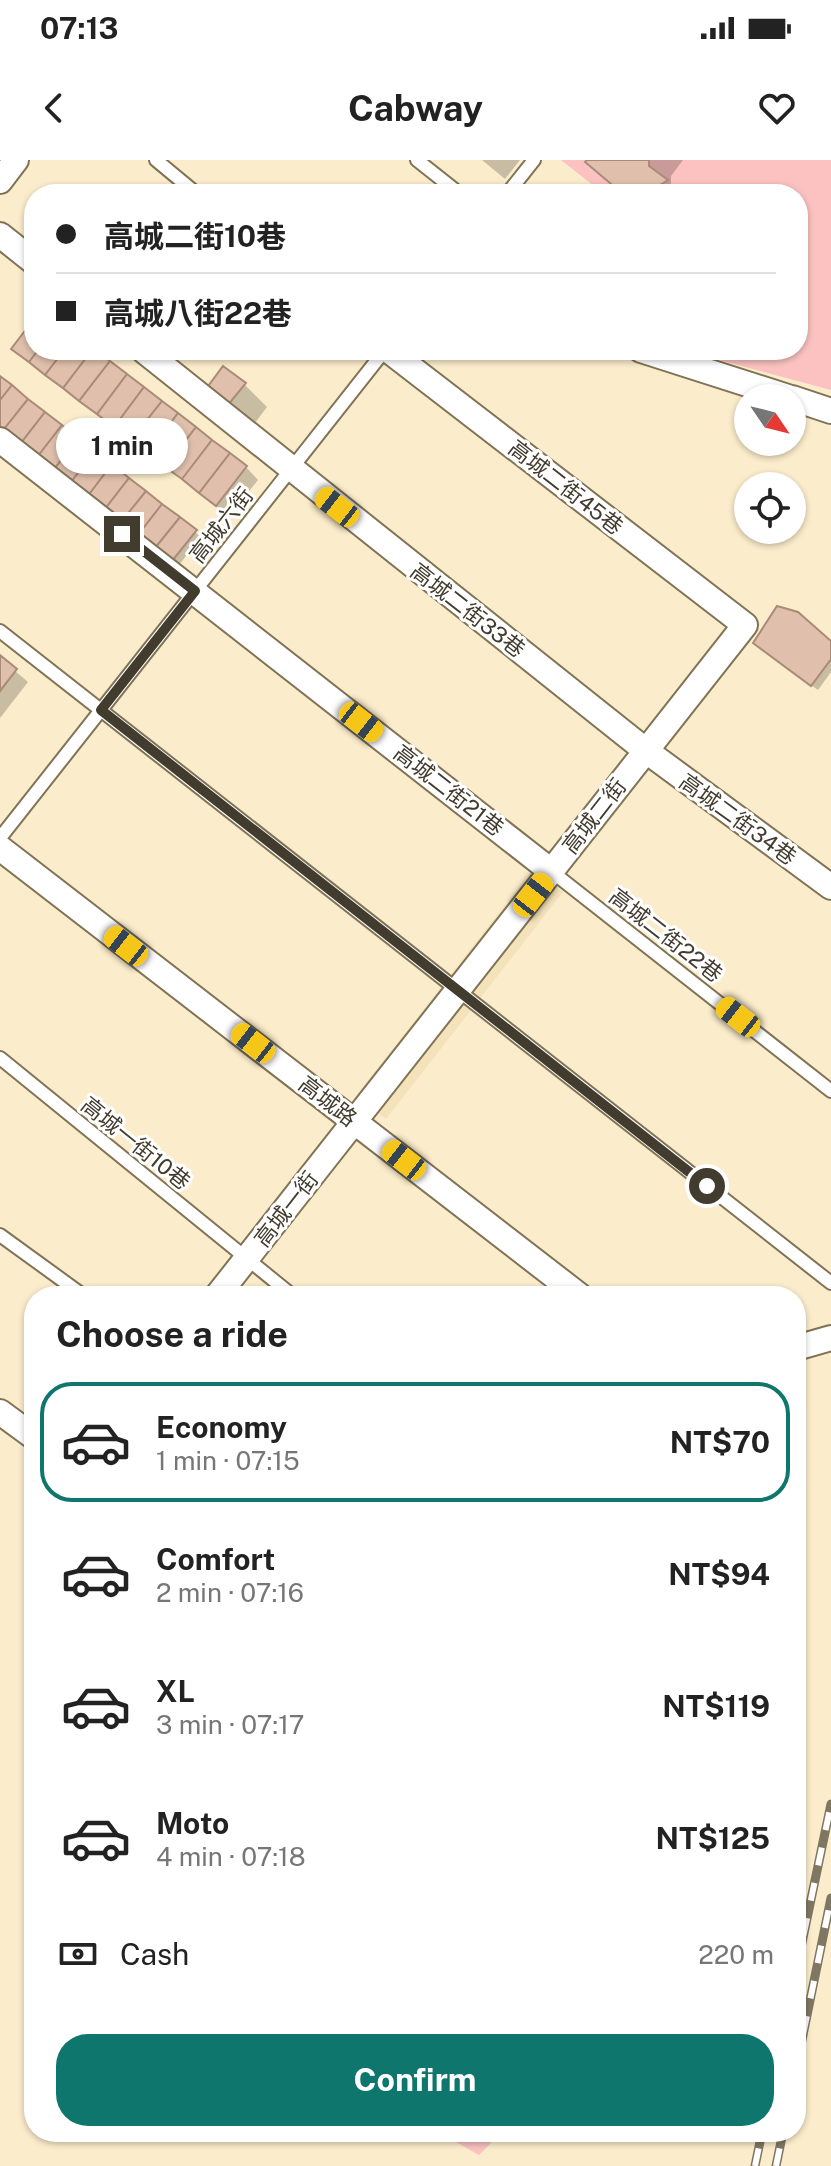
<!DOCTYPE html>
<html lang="en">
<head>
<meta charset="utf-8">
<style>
  body { margin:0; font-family:"Public Sans","Noto Sans TC",sans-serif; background:#f6f6f6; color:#222; height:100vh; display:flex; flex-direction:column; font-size:30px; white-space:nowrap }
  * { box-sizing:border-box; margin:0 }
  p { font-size:26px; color:#767676 }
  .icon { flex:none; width:44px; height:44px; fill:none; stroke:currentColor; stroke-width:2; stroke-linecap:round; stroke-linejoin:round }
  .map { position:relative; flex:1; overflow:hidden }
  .sheet { position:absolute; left:24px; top:1126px; width:782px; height:856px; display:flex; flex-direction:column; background:#fff; border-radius:32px; box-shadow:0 2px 6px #0004 }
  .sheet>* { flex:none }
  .guide { position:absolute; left:24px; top:24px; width:784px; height:176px; border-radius:32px; box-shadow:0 2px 6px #0004; display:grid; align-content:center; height:176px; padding:0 32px; background:#fff }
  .needle { width:52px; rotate:125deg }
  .fabs { position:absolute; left:734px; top:224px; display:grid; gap:16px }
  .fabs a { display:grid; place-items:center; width:72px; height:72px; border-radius:50%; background:#fff; box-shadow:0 2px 6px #0004; font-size:40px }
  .end { position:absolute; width:36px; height:36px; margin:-18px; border:10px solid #423c2f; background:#fff; box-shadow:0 0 0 4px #fff }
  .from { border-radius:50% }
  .bubble { position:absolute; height:56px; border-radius:28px; background:#fff; box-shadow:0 2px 6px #0004; font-size:26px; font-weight:700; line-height:56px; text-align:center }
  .car { position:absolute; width:24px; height:48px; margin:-24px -12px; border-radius:10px; box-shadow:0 0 6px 2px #0007; background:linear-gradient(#f5c518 24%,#345 0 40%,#f5c518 0 76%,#345 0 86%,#f5c518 0) }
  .guide b { display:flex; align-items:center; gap:28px; height:76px; font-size:30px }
  .guide b+b { border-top:2px solid #e0e0e0 }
  .guide i { width:20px; height:20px; background:#222 }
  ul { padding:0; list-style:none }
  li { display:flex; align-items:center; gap:24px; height:120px; margin:0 16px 12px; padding:0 16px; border:4px solid transparent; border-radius:32px }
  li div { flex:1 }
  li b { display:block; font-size:30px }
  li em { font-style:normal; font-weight:700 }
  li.on { border-color:#0f766e }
  li>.icon { width:72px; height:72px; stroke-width:1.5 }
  h2 { padding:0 32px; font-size:36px; line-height:96px }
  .pay { display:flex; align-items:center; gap:20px; height:88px; padding:0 32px; font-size:30px }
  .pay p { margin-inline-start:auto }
  .cta { display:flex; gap:16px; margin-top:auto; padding:16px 32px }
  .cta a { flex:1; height:92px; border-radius:32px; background:#0f766e; color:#fff; font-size:32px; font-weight:700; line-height:92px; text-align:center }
  .status { display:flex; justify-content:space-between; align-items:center; height:56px; padding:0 40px; background:#fff; direction:ltr }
  .status svg { height:22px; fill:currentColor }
  header { display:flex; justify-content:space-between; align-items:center; height:104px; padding:0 32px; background:#fff; font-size:36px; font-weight:700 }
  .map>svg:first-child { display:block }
</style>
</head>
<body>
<div class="status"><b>07:13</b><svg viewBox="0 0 49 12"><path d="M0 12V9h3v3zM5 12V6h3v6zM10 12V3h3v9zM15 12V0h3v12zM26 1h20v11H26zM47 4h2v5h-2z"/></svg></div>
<header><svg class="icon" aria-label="back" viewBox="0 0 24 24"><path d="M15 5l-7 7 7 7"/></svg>Cabway<svg class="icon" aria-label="heart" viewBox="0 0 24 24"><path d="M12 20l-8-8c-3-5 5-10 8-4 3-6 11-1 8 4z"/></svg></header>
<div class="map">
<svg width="831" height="2006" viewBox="0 0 831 2006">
  <rect width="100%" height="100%" fill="#fbeccb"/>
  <!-- built -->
  <path fill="#f4e2ba" d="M 533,709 L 563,732 L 386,959 L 356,936 Z"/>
  <!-- green -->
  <path fill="#fbc2c1" d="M 561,0 L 831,0 L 831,230 L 693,193 L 693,190 L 798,190 L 798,34 L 604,34 Z
    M 438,1972 L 502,1972 L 479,1995 Z"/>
  <!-- shadow -->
  <path fill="#0003" d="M 482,0 L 520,0 L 505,19 Z
    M 589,0 L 683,0 L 671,16 L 671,26 L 679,34 L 622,34 Z
    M 34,162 L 34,190 L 92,190 L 246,307 L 258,320 L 229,356 L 26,201 L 14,189 Z
    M 0,219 L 201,377 L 175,410 Z
    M 244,224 L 267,247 L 252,267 L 208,229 Z
    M 831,484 L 831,512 L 818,530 L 761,489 Z
    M 0,498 L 28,522 L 0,558 Z"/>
  <!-- building -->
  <path fill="#e0c0ac" stroke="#a98b78" stroke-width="2" d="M 587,0 L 649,0 L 649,6 L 668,20 L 646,34 L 623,34 L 585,2 Z
    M 34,159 L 34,190 L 38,190 L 29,202 L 11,189 Z
    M 38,190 L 64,190 L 45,215 L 29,202 Z
    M 64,190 L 92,190 L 63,228 L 45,215 Z
    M 92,190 L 96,190 L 110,201 L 79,241 L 63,228 Z
    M 110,201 L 127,214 L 97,254 L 79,241 Z
    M 223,206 L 246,223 L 228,245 L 206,229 Z
    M 127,214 L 144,227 L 114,267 L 97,254 Z
    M 0,216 L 12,225 L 0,240 Z
    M 12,225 L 28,239 L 0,274 L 0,240 Z
    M 144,227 L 162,241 L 131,280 L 114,267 Z
    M 28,239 L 45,252 L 17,288 L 0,274 Z
    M 162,241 L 178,253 L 148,293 L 131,280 Z
    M 45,252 L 62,265 L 34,301 L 17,288 Z
    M 178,253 L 196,267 L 165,307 L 148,293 Z
    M 62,265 L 79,278 L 50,314 L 34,301 Z
    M 196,267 L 212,280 L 182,319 L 165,307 Z
    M 79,278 L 95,291 L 67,327 L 50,314 Z
    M 212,280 L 230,293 L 199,333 L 182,319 Z
    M 95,291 L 112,304 L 84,341 L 67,327 Z
    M 230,293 L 247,306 L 216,346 L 199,333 Z
    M 112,304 L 129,318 L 101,354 L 84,341 Z
    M 129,318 L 146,331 L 117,367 L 101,354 Z
    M 146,331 L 162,344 L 134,380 L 117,367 Z
    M 162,344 L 180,357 L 151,393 L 134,380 Z
    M 180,357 L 197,370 L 168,406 L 151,393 Z
    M 777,446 L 798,452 L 831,481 L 831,499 L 811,526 L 753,483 Z
    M 0,495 L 17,509 L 0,531 Z"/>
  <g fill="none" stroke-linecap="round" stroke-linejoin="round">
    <!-- lane casing -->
    <g stroke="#807355" stroke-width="16">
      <path id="lane" d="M 156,0 L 197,34
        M 417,0 L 460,34
        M 507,34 L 534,0
        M 0,471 L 831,1123
        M 0,678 L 385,190
        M 551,711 L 831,931
        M 0,898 L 293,1136
        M 0,1075 L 84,1136"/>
    </g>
    <!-- street casing -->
    <g stroke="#807355" stroke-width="28">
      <path id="street" d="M 0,21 L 16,0
        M 0,75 L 34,102
        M 143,190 L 645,590 L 831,727
        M 641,190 L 791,238
        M 792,238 L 831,251
        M 0,280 L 551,711
        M 0,688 L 580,1136
        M 217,1136 L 745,465 L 388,190
        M 796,1188 L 831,1178
        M 0,1252 L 34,1277"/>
    </g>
    <!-- lane -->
    <use href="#lane" stroke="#fff" stroke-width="12"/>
    <!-- street -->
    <use href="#street" stroke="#fff" stroke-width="24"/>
    <!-- rail casing -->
    <g stroke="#807763" stroke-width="9">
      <path id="rail" d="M 796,1811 L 831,1644
        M 796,1909 L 831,1738
        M 755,2006 L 762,1972
        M 776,2006 L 783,1972"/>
    </g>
    <!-- rail -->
    <use href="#rail" stroke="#fff" stroke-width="6" stroke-dasharray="18" stroke-linecap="butt"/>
  </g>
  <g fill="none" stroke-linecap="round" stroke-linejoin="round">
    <!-- route -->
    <path stroke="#423c2f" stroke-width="10" d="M 122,374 L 195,431 L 101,550 L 707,1026"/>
  </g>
  <g text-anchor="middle" stroke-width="6" stroke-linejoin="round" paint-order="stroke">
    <!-- street labels -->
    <g font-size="22" fill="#423c2f" stroke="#fff">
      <text transform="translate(566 327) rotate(38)" y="8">高城二街45巷</text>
      <text transform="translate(221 365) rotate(-52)" y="8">高城六街</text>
      <text transform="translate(468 450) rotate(38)" y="8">高城二街33巷</text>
      <text transform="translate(449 630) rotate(38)" y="8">高城二街21巷</text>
      <text transform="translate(594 656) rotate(-52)" y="8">高城二街</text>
      <text transform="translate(738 659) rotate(36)" y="8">高城二街34巷</text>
      <text transform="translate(666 775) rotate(38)" y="8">高城二街22巷</text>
      <text transform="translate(328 941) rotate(38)" y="8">高城路</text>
      <text transform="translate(136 983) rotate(39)" y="8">高城一街10巷</text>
      <text transform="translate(286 1049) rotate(-52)" y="8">高城一街</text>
    </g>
  </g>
</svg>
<div class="fabs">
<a><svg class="needle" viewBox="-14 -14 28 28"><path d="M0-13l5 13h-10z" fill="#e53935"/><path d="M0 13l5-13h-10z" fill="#767676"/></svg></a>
<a><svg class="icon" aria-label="locate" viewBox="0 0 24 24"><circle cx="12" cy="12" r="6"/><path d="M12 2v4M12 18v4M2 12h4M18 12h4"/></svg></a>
</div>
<i class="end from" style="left:707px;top:1026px"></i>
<i class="end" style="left:122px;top:374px"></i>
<div class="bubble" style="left:56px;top:258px;width:132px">1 min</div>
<i class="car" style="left:337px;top:347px;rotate:308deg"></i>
<i class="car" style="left:361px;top:562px;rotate:128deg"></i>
<i class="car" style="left:533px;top:735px;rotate:38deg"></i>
<i class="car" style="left:126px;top:786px;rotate:308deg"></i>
<i class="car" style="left:738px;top:857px;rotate:308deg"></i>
<i class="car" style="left:253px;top:883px;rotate:308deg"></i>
<i class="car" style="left:404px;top:1000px;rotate:308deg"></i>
<div class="guide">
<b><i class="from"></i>高城二街10巷</b>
<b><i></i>高城八街22巷</b>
</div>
<section class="sheet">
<h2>Choose a ride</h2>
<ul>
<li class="on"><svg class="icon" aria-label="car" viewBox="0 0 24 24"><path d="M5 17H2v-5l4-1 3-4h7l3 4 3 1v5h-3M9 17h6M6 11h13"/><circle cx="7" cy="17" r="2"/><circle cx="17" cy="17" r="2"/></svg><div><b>Economy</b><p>1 min · 07:15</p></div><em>NT$70</em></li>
<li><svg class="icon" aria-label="car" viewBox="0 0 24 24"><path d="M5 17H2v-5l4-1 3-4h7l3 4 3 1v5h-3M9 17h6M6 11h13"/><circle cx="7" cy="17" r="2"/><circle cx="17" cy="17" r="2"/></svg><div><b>Comfort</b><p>2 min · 07:16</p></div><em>NT$94</em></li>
<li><svg class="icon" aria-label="car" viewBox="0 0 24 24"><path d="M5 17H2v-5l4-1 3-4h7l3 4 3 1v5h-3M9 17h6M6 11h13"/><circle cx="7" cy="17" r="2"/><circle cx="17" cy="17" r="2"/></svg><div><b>XL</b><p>3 min · 07:17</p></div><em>NT$119</em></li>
<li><svg class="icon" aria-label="car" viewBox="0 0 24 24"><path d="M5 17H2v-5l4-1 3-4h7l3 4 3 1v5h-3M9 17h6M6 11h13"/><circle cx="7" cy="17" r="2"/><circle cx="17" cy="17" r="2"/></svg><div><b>Moto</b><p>4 min · 07:18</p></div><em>NT$125</em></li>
</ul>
<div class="pay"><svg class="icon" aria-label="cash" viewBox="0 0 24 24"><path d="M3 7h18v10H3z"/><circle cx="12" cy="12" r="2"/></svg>Cash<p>220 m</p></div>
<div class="cta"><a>Confirm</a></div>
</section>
</div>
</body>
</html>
